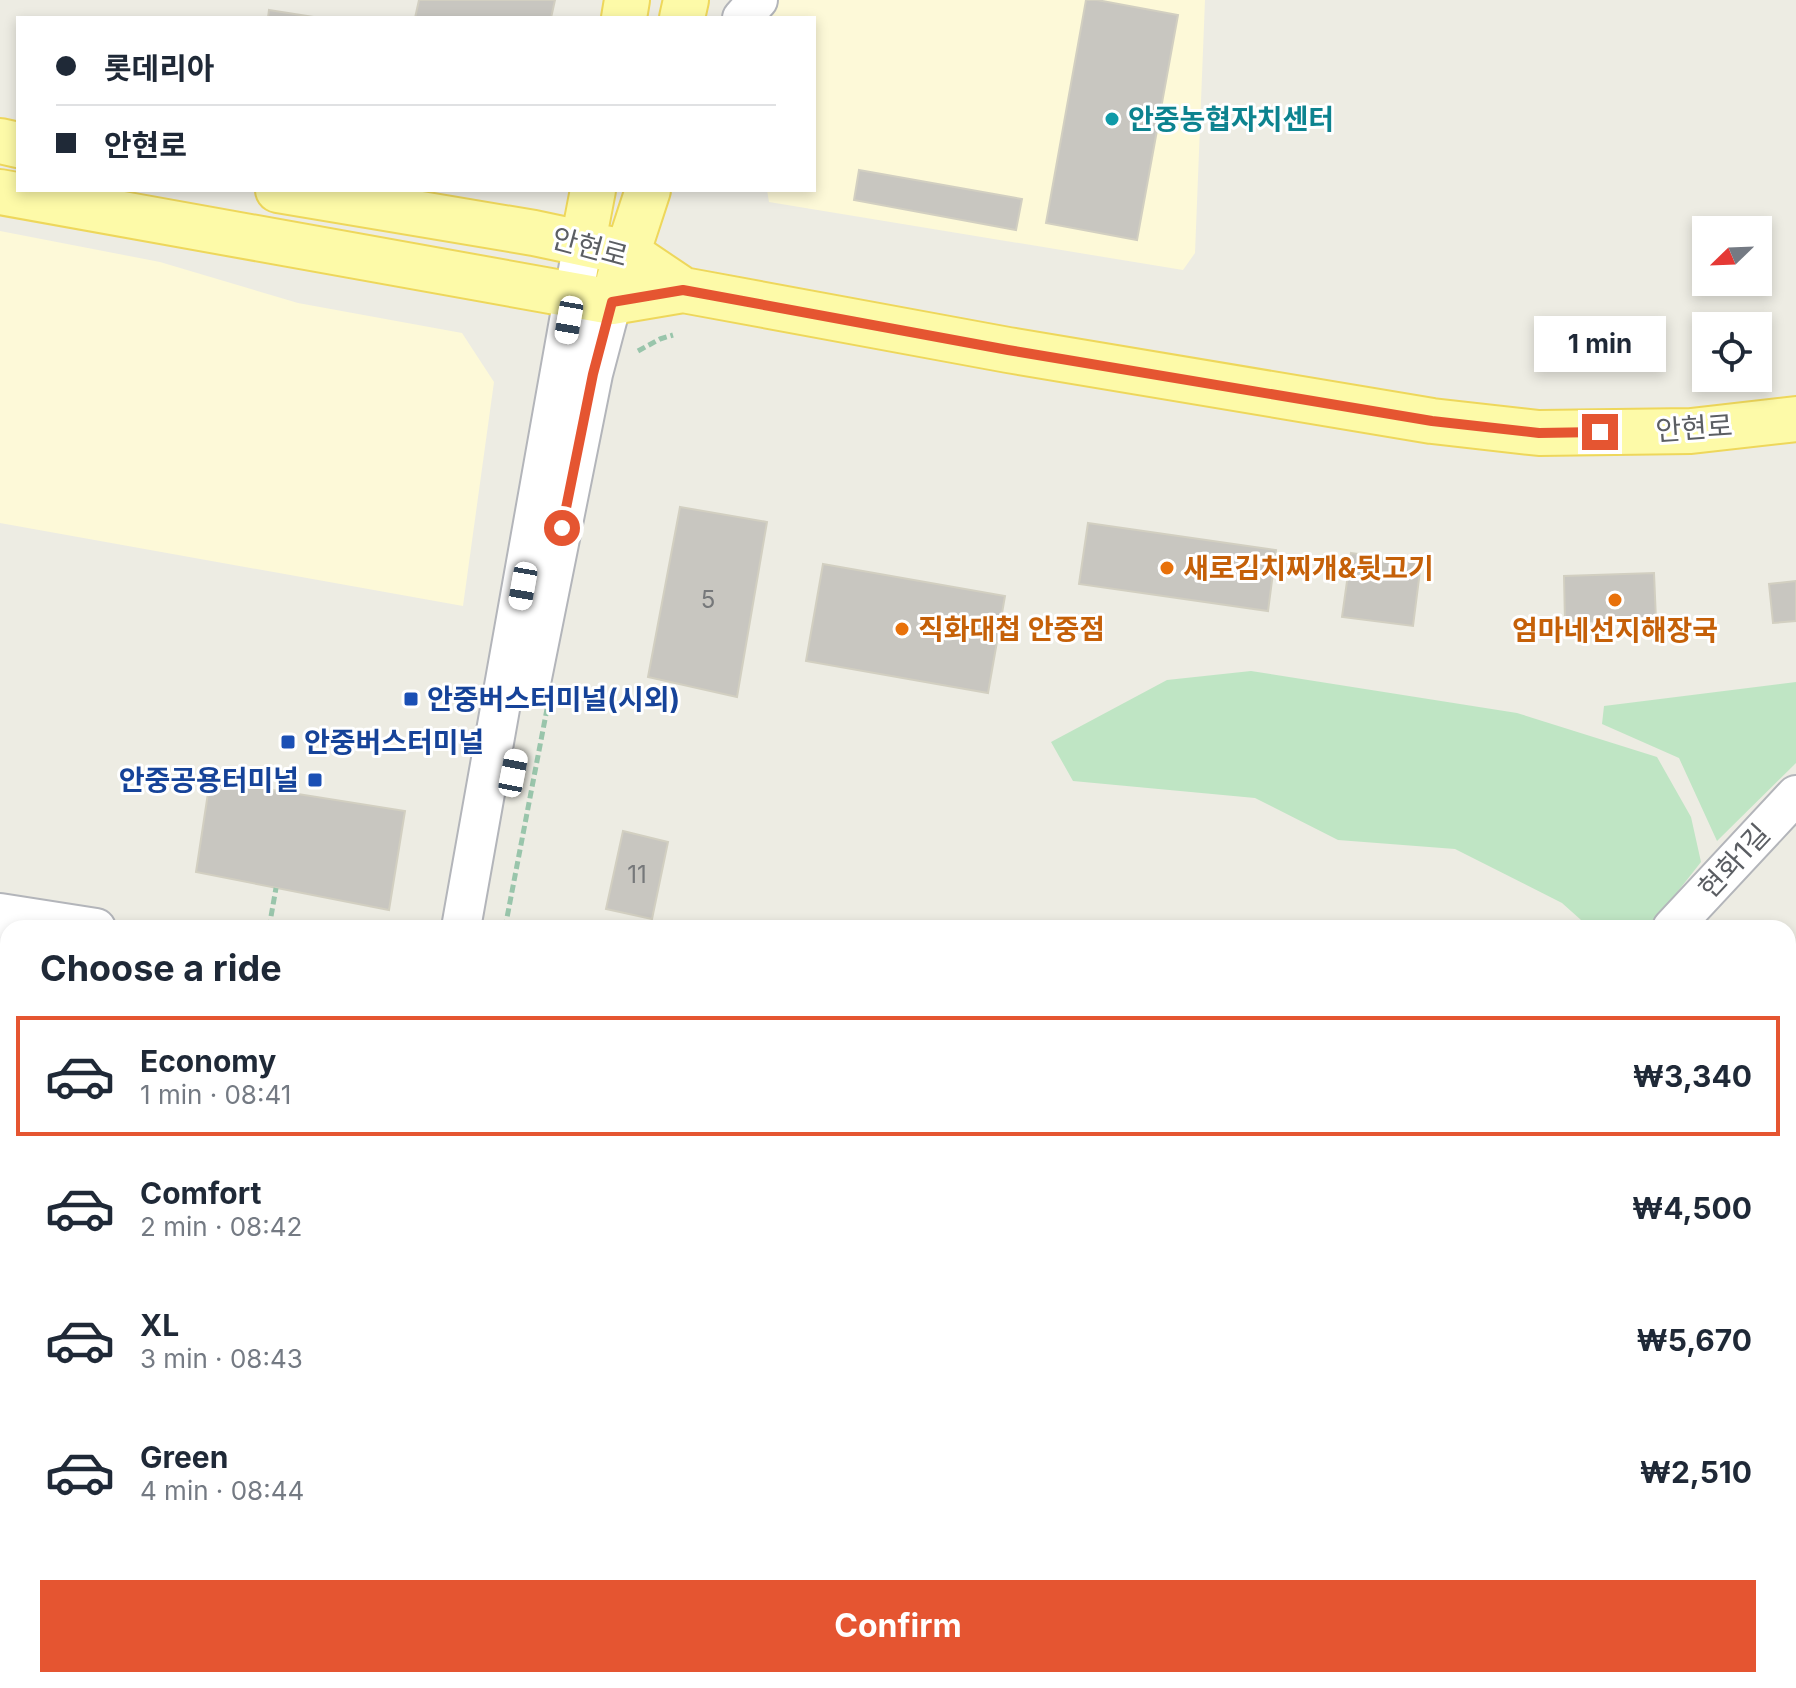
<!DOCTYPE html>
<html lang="en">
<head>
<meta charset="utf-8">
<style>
  body { margin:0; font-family:Inter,"Noto Sans KR",sans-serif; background:#f2f2f3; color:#1f2937; height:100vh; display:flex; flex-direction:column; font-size:30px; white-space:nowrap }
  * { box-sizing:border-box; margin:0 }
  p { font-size:26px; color:#747a83 }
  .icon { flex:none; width:44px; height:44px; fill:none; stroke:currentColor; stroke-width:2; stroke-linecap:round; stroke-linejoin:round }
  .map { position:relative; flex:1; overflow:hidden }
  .drawer { position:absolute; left:0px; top:920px; width:1796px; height:768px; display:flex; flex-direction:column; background:#fff; border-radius:24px 24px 0 0; box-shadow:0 4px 12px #0003 }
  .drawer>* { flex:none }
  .banner { position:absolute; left:16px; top:16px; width:800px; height:176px; border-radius:0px; box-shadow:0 4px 12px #0003; display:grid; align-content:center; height:176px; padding:0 40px; background:#fff }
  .needle { width:52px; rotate:247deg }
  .controls { position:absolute; left:1692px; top:216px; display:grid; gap:16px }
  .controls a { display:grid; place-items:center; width:80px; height:80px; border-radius:0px; background:#fff; box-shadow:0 4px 12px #0003; font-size:40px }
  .end { position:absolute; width:36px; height:36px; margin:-18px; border:10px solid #e55531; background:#fff; box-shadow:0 0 0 4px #fff }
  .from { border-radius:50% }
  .bubble { position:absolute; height:56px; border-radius:0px; background:#fff; box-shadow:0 4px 12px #0003; font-size:26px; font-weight:700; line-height:56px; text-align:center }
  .car { position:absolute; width:24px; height:48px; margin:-24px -12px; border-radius:10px; box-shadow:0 0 6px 2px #0007; background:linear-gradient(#fff 24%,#345 0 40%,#fff 0 76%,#345 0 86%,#fff 0) }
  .banner b { display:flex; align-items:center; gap:28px; height:76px; font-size:30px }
  .banner b+b { border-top:2px solid #e0e1e3 }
  .banner i { width:20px; height:20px; background:#1f2937 }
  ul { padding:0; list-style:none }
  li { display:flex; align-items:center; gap:24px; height:120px; margin:0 16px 12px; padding:0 24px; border:4px solid transparent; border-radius:0px }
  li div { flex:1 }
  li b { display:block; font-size:30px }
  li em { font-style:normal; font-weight:700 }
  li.active { border-color:#e55531 }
  li>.icon { width:72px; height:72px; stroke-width:1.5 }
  h2 { padding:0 40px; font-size:36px; line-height:96px }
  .primary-button { display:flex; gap:16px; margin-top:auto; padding:16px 40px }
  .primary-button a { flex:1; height:92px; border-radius:0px; background:#e55531; color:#fff; font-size:32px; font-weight:700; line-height:92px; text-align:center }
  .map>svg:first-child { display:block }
</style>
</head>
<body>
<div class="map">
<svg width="1796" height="1688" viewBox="0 0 1796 1688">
  <rect width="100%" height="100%" fill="#edece3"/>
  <!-- commercial -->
  <path fill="#fdf9d8" d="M 755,0 L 1205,0 L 1195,253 L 1183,270 L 769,202 L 767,190 L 814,190 L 814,18 L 753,18 Z
    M 0,231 L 160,262 L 298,303 L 462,333 L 494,382 L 463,606 L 0,523 Z
    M 0,974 L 8,976 L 8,1680 L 275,1680 L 273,1688 L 0,1688 Z"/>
  <!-- green -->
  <path fill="#bfe5c4" d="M 1251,671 L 1517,713 L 1657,757 L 1691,817 L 1701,862 L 1649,928 L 1590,928 L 1562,903 L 1455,849 L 1338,840 L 1255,798 L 1073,781 L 1051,742 L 1167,680 Z
    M 1796,682 L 1796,763 L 1717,841 L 1679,758 L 1602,724 L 1604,706 Z
    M 761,1680 L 1162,1680 L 1157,1688 L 759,1688 Z"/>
  <!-- building -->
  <path fill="#c8c6c0" stroke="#d2cfc1" stroke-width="2" d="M 419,0 L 555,0 L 551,18 L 415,18 Z
    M 1086,0 L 1097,0 L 1178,15 L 1137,240 L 1046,223 Z
    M 269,10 L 320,18 L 268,18 Z
    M 859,170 L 1022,199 L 1016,230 L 854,200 Z
    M 680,507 L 767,522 L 737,697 L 648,677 Z
    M 1088,523 L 1276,550 L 1268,611 L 1079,584 Z
    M 1351,553 L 1421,563 L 1413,626 L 1342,617 Z
    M 823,564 L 1005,596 L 988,693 L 806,661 Z
    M 1654,573 L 1656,620 L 1565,622 L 1564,576 Z
    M 1796,581 L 1796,621 L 1773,623 L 1769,584 Z
    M 210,780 L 405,811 L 389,910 L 196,872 Z
    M 623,831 L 668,842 L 652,919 L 606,909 Z
    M 0,1010 L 8,1011 L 8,1082 L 0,1081 Z
    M 0,1091 L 7,1092 L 0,1147 Z
    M 0,1576 L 8,1577 L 8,1673 L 0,1671 Z
    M 107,1680 L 268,1680 L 267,1688 L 105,1688 Z
    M 616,1680 L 671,1680 L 670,1688 L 615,1688 Z
    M 1240,1680 L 1284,1680 L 1290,1683 L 1288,1688 L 1235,1688 Z"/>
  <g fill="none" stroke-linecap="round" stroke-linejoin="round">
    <!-- minor casing -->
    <g stroke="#b3b5ba" stroke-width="42">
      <path id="minor" d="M 742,18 L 758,0
        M 532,678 L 593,374 L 612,302
        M 0,913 L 96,928
        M 461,928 L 583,242
        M 1672,928 L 1796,795
        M 0,946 L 8,948
        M 0,1235 L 8,1236
        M 1578,1680 L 1603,1688
        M 66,1688 L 67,1680
        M 330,1688 L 331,1680
        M 1173,1688 L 1178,1680"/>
    </g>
    <!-- major casing -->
    <g stroke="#eed75b" stroke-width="48">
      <path id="major" d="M 624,18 L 627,0
        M 682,18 L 686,0
        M 0,141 L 18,145
        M 278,190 L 534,233 L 628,253 L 683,290 L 1008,350 L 1432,421 L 1539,433 L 1691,431 L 1796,419
        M 0,192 L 612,302 L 683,290
        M 583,242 L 593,190
        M 619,279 L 648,190"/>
    </g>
    <!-- path -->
    <path stroke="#99c5ab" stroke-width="5" stroke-dasharray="8 4" stroke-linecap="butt" d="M 638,351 L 660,339 L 673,335
      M 269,928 L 276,888
      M 505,928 L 547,709"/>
    <!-- minor -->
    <use href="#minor" stroke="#fff" stroke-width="38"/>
    <!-- major -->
    <use href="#major" stroke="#fdfaa8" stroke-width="44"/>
  </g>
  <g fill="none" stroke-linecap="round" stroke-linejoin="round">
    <!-- route -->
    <path stroke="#e55531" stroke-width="10" d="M 562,528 L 593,374 L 612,302 L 683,290 L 1008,350 L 1432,421 L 1539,433 L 1600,432"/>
  </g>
  <!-- markers -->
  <circle fill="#0f9aa8" stroke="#fff" stroke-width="3" cx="1112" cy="119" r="8"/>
  <g fill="#e8710a" stroke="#fff" stroke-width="3">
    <circle cx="1167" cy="568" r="8"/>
    <circle cx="1615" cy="600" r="8"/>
    <circle cx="902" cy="629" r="8"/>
  </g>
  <g fill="#1a4fb4" stroke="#fff" stroke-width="3">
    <rect x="403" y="691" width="16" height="16" rx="4"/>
    <rect x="280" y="734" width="16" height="16" rx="4"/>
    <rect x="307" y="772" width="16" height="16" rx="4"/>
  </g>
  <g text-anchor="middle" stroke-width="6" stroke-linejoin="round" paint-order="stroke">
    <!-- number labels -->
    <g font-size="24" fill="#76787a">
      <text x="708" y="608">5</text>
      <text x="637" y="883">11</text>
    </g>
    <!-- culture labels -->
    <g font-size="28" font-weight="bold" fill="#0d838f" stroke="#fff" text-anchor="start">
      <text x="1128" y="129">안중농협자치센터</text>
    </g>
    <!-- street labels -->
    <g font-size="28" fill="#5b5e63" stroke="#fff">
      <text transform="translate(590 247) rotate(15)" y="10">안현로</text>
      <text transform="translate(1694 428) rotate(-4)" y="10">안현로</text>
      <text transform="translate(1734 861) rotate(-47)" y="10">현화1길</text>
    </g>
    <!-- food labels -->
    <g font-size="28" font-weight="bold" fill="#c56008" stroke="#fff" text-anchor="start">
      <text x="1183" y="578">새로김치찌개&amp;뒷고기</text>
      <text x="918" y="639">직화대첩 안중점</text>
      <text x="1615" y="640" text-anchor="middle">엄마네선지해장국</text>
    </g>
    <!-- transit labels -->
    <g font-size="28" font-weight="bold" fill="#164399" stroke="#fff" text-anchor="start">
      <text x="427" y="709">안중버스터미널(시외)</text>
      <text x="304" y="752">안중버스터미널</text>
      <text x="299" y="790" text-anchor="end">안중공용터미널</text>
    </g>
  </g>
</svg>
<div class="controls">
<a><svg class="needle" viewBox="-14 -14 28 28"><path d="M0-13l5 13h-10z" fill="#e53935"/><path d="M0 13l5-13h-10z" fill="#747a83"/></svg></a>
<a><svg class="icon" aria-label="locate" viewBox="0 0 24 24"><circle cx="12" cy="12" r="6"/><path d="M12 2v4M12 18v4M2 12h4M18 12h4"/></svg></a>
</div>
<i class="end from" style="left:562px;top:528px"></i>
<i class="end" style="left:1600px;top:432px"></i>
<div class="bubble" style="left:1534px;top:316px;width:132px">1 min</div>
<i class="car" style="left:569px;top:320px;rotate:190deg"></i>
<i class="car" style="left:523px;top:586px;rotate:190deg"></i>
<i class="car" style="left:513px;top:773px;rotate:11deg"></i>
<div class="banner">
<b><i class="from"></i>롯데리아</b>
<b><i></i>안현로</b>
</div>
<section class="drawer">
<h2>Choose a ride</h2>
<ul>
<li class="active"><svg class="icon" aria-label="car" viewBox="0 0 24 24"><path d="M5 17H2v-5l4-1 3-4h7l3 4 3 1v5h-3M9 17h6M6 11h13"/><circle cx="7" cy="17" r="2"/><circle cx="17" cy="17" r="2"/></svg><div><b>Economy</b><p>1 min · 08:41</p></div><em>₩3,340</em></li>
<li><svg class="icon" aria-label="car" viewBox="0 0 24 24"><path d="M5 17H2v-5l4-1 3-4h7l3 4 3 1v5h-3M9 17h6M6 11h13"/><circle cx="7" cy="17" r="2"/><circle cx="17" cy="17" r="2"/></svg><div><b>Comfort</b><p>2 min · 08:42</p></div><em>₩4,500</em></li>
<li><svg class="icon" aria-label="car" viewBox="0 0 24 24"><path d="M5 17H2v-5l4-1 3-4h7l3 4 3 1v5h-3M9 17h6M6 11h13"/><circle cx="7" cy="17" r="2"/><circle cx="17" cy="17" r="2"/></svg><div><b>XL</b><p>3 min · 08:43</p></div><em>₩5,670</em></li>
<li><svg class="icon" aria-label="car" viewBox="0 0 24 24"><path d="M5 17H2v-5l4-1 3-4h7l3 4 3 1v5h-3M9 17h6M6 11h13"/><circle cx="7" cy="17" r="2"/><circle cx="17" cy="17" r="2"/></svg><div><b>Green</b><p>4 min · 08:44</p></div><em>₩2,510</em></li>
</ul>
<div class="primary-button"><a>Confirm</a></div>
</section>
</div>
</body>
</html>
